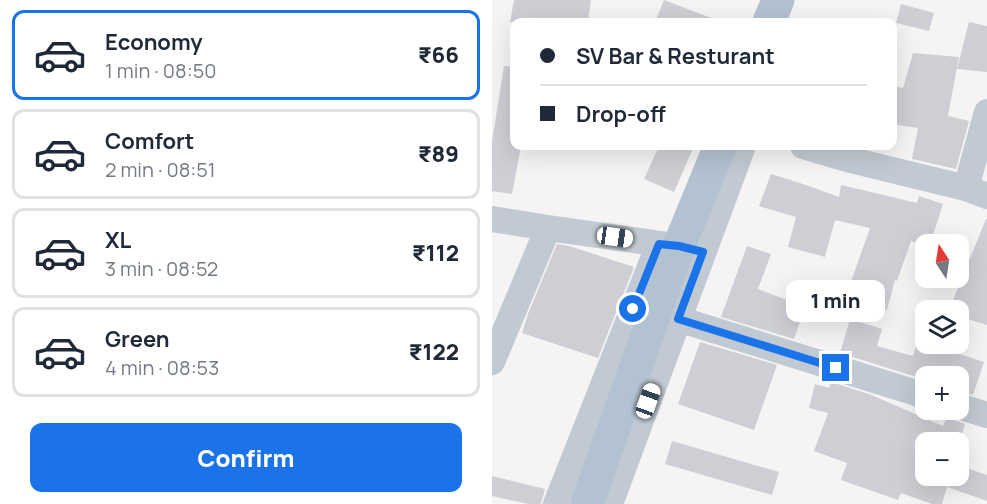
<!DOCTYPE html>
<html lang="en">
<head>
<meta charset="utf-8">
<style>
  body { margin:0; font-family:Manrope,sans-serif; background:#f6f6f7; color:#1f2937; height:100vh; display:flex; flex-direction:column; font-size:22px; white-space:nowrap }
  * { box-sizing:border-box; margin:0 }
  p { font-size:20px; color:#747a83 }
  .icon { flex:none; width:33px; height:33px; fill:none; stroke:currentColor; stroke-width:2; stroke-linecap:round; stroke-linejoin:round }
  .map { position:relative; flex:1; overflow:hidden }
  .sheet { display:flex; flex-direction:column; background:#fff; width:492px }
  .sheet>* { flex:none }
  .top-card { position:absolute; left:18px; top:18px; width:387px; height:132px; border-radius:12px; box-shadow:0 6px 24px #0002; display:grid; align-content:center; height:132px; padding:0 30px; background:#fff }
  .needle { width:39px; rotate:348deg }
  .buttons { position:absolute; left:423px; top:234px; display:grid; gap:12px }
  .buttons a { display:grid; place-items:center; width:54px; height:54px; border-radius:12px; background:#fff; box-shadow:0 6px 24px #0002; font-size:30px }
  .end { position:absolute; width:27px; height:27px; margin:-14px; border:8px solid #1a73e8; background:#fff; box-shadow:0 0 0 3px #fff }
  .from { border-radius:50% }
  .bubble { position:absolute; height:42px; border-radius:12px; background:#fff; box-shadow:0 6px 24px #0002; font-size:20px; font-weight:800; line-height:42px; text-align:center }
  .car { position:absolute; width:18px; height:36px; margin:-18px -9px; border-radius:8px; box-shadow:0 0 4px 2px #0007; background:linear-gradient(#fff 24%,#345 0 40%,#fff 0 76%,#345 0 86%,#fff 0) }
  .top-card b { display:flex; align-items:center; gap:21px; height:57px; font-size:22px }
  .top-card b+b { border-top:2px solid #e0e1e3 }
  .top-card i { width:15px; height:15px; background:#1f2937 }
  ul { padding:10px 0 0; list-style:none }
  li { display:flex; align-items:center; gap:18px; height:90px; margin:0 12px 9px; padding:0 18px; border:3px solid #e0e1e3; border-radius:12px }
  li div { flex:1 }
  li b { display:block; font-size:22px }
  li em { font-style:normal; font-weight:800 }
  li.selected { border-color:#1a73e8 }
  li>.icon { width:54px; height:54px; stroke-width:1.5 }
  .button { display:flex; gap:12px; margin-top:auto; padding:12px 30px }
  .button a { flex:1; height:69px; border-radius:12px; background:#1a73e8; color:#fff; font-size:24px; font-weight:800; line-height:69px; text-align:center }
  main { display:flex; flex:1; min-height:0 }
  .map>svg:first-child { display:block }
</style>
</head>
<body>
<main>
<section class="sheet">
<ul>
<li class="selected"><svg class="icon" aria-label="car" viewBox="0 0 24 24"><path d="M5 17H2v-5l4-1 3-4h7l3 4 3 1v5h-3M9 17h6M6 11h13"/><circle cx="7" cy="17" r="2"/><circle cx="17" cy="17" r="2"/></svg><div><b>Economy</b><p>1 min · 08:50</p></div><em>₹66</em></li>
<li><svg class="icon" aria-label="car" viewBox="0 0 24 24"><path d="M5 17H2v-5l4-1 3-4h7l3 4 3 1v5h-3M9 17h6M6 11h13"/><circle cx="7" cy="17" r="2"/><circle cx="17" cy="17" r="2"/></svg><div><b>Comfort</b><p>2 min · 08:51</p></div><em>₹89</em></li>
<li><svg class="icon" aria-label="car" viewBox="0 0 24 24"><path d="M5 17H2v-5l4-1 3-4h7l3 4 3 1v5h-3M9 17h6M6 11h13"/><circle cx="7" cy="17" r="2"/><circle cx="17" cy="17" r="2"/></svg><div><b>XL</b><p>3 min · 08:52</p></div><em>₹112</em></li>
<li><svg class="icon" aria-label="car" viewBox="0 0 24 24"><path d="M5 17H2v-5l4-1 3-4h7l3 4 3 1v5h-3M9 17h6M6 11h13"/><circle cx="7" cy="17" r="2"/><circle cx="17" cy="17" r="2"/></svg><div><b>Green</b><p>4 min · 08:53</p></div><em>₹122</em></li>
</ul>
<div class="button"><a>Confirm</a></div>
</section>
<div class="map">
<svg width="495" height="504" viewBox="0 0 495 504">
  <rect width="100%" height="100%" fill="#f5f3f3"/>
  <!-- building -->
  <path fill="#cdcfd5" d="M 22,0 L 99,0 L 96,22 L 18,22 Z
    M 172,0 L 227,21 L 227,22 L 163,22 Z
    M 409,4 L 442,13 L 437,31 L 404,23 Z
    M 477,22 L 495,26 L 495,72 L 465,69 Z
    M 421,53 L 467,57 L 456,116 L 477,121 L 464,169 L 420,159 L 426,128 L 400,124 L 400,86 L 411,88 Z
    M 12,66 L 22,67 L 22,146 L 29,146 L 20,194 L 0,191 L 0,141 Z
    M 167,146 L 202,146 L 182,192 L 152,179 Z
    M 279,174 L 314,185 L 347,197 L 349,185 L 425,203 L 427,196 L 451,204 L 438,244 L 434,244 L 434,246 L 419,241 L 405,281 L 403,280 L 395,310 L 349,310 L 378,228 L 343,220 L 333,257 L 296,247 L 304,217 L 267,206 Z
    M 494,219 L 495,219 L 495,325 L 466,316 L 466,310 L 457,310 Z
    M 65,244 L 77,246 L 142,267 L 106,358 L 30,333 L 36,314 Z
    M 255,246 L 279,254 L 266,289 L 313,307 L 302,339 L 229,317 Z
    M 358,319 L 390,329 L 385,346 L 421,356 L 426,340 L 492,362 L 481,395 L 466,391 L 466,376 L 434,376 L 434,380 L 348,353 Z
    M 208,342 L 285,365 L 262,430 L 186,404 Z
    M 339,382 L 377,394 L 451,426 L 455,416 L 462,420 L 473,424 L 466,448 L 466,442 L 434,442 L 434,476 L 466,476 L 466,465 L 495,475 L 495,501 L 455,487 L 450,504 L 440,504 L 409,493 L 406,500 L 349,480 L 355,463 L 322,451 L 336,413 L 317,408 L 323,384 L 337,388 Z
    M 180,441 L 287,472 L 280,495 L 173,464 Z
    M 0,476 L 53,489 L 49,504 L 36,504 L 0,496 Z"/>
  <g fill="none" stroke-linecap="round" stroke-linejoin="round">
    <!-- minor -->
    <path stroke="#c1cad2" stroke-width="26" d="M 311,146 L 355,159 L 474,188 L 495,196
      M 474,188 L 495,112
      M 0,219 L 56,228 L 184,246
      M 186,319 L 434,396
      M 0,362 L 56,228
      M 466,406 L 495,415
      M 64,504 L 167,244
      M 118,504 L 251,146"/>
    <!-- major -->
    <path stroke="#b3c2d1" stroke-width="33" d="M 277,22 L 286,0
      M 95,504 L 187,246 L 228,146"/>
  </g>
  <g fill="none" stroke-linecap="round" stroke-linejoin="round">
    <!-- route -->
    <path stroke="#1a73e8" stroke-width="8" d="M 141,309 L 167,244 L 187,246 L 211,252 L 186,319 L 344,368"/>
  </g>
</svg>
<div class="buttons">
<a><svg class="needle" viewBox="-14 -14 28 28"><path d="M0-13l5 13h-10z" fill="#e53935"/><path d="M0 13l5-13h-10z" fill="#747a83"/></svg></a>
<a><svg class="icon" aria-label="layers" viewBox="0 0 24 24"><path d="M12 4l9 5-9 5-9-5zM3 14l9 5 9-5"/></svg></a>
<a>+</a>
<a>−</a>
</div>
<i class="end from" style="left:141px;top:309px"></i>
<i class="end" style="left:344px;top:368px"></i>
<div class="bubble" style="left:294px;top:280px;width:99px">1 min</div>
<i class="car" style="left:123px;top:237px;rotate:98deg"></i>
<i class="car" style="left:156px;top:401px;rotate:20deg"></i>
<div class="top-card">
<b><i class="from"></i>SV Bar &amp; Resturant</b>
<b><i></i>Drop-off</b>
</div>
</div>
</main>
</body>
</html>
